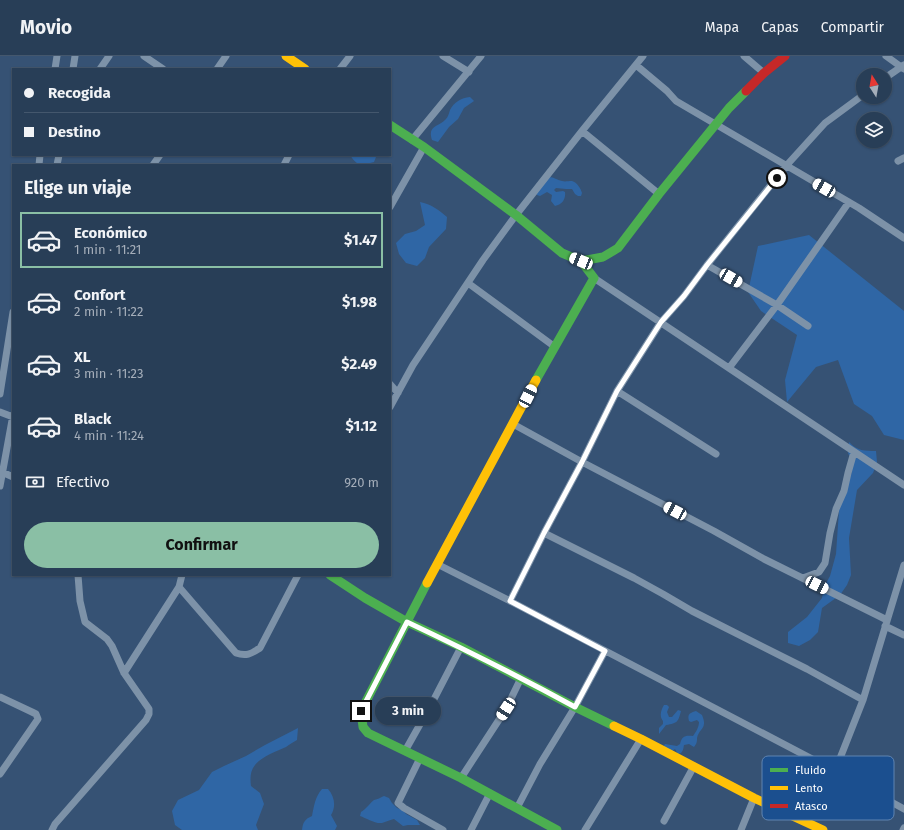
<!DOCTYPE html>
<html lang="es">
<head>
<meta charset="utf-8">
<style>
  body { margin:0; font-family:"Fira Sans",sans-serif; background:#344961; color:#f1f3f6; height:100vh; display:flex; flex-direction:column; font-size:15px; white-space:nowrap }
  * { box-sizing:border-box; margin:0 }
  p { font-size:13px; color:#a5aeba }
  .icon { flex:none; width:22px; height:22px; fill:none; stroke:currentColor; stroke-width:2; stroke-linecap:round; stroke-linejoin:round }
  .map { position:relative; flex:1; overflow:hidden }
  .sheet { position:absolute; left:12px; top:108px; width:379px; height:412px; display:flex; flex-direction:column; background:#283e57; border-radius:0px; box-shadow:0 1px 3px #0004,0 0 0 1px #44576d }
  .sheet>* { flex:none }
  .banner { position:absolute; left:12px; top:12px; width:379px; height:88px; border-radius:0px; box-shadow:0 1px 3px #0004,0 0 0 1px #44576d; display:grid; align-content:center; height:88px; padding:0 12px; background:#283e57 }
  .needle { width:26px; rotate:349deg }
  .buttons { position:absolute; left:856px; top:12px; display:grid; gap:8px }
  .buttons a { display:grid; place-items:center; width:36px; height:36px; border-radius:50%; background:#283e57; box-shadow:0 1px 3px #0004,0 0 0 1px #44576d; font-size:20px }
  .end { position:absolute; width:18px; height:18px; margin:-9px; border:5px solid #fff; background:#111; box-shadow:0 0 0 2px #111 }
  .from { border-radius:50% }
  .bubble { position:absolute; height:28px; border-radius:14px; background:#283e57; box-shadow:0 1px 3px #0004,0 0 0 1px #44576d; font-size:13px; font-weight:700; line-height:28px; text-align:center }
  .car { position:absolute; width:12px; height:24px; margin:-12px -6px; border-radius:5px; box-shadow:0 0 3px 1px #0007; background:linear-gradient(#fff 24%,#345 0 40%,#fff 0 76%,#345 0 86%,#fff 0) }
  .banner b { display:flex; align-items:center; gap:14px; height:38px; font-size:15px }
  .banner b+b { border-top:1px solid #44576d }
  .banner i { width:10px; height:10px; background:#f1f3f6 }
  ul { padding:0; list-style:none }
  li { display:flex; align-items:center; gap:12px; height:56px; margin:0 8px 6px; padding:0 4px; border:2px solid transparent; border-radius:0px }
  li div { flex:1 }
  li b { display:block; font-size:15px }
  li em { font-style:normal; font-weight:700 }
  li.selected { border-color:#8abfa5 }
  li>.icon { width:36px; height:36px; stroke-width:1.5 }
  h2 { padding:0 12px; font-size:18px; line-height:48px }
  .pay { display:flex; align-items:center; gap:10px; height:44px; padding:0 12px; font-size:15px }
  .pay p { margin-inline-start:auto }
  .cta { display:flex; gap:8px; margin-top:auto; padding:8px 12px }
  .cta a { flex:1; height:46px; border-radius:24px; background:#8abfa5; color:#111; font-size:16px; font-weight:700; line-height:46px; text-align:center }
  header { display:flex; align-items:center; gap:24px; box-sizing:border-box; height:56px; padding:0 20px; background:#283e57; border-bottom:1px solid #44576d }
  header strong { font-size:19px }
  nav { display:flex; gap:22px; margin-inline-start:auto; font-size:14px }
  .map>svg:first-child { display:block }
</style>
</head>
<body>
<header>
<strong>Movio</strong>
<nav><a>Mapa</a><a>Capas</a><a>Compartir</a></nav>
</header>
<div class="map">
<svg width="904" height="774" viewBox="0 0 904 774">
  <rect width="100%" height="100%" fill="#365274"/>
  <!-- green -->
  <path fill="#2f66a5" d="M 470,41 L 474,45 L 464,52 L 458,63 L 449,71 L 438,86 L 432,84 C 427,69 439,71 446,63 C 448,61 449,57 450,54 C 454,46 461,42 470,41 Z
    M 350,99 L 375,99 L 376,101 L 374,106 C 360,109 358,111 350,99 Z
    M 549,121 C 554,121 557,124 562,125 C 565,126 568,125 572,125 C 577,126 581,133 582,137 L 581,140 L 578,140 L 575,138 L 572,133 L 566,133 L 556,132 L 554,134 L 556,136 L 563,135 L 565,136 C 566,143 562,149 555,150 L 551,145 L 552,139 L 547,136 L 540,140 L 537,139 L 536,137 Z
    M 420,146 C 431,148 439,154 447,161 L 446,173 L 429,191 L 425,202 L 417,210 L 406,207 L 399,198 L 396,187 L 405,178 L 416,175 L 425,169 Z
    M 809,179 L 904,255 L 904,384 L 884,379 L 872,360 L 854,348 L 838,304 L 816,311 L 787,346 L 785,324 L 797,279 L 761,255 L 748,236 L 758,190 Z
    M 849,386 C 857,395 865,395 876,395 L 877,406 L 873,417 L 857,434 L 849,482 L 851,519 L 847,529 L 840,539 L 822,552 L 818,576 L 810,584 L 799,590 L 788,587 L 788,576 L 807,561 L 822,542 L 824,531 L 830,520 L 836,498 L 840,440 L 845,429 L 851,419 L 853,408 L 848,397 Z
    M 664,649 L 667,649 L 669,651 L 667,656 L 669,661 L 672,661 L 678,654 L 681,655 C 678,666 678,667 666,669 L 659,678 L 659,672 L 663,668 L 663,665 C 659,660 661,654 664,649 Z
    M 696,655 L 702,659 C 708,673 699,672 697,682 C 697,686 697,687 694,691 L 689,688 L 684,689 C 683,694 683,697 678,698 L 675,693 L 671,696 L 663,691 L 665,688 L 677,690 L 680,688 C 682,680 685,679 693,680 C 696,676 699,671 699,666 L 697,664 L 691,666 L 689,665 C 687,658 690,657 696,655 Z
    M 298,672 L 297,684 C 293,686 289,689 286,691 C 277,695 261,701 255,709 C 250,715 250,723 251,730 L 260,737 L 264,748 L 256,769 L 258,774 L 182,774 L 175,769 L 172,755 L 178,744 L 199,734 L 212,716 L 224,710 L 246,700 L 265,689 Z
    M 322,733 L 328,733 C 335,741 336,751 331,759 L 337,770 L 335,774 L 302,774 C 303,766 305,763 312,760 C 314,750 315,741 322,733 Z
    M 384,740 L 389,742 L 392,747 L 397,752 L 403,754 L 406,758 L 417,764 L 420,769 L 408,769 L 403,770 L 394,763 C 389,764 386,766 382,767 C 375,768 366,762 360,760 L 361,756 C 366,753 371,746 374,744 C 378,743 380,742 384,740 Z"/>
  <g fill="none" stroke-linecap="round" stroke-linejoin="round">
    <!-- street -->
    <path stroke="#7d92a8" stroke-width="7" d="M 144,0 L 163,13
      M 443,0 L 469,16
      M 744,0 L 764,17
      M 886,0 L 904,13
      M 636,9 L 667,35 L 676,45 L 859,152 L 904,182
      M 55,13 L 57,0
      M 73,13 L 75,0
      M 100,13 L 109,0
      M 217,13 L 226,0
      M 340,13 L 350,0
      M 885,22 L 904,9
      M 582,75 L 659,138
      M 412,84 L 481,0
      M 898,105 L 904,102
      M 39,109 L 40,99
      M 57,109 L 59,99
      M 153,109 L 160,99
      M 284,109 L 289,99
      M 390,151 L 424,91
      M 707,209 L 777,249 L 808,270
      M 594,222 L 904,429
      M 468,227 L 555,291
      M 729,312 L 777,249 L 849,146
      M 390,328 L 398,337
      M 617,335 L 716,398
      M 0,338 L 13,256
      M 390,351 L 413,309 L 483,204 L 516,159 L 582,75 L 643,0
      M 0,356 L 13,361
      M 513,368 L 582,406 L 714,475 L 764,503 L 887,564
      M 2,416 L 13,421
      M 0,430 L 13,359
      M 544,477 L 634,522 L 663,538 L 692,555 L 807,613 L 863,644
      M 437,508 L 510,545 L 835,715 L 904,753
      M 803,522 L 819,516 L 825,507 L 830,477 L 836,453 L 844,435 L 848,417 L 854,396
      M 179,531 L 236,597 C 247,601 252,597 260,592 L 298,519
      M 510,545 L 544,477 L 582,406 L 617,335 L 661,266 L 684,240 L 707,209 L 786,110 L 825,67 L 863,39
      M 885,570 L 904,579
      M 124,617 L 179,531 L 182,519
      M 0,641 L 32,656 L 36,658 L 38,663 L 0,718
      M 405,695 L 432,647 L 461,591
      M 420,702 L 398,747 L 404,752 L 443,774
      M 835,715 L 863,644 L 904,509
      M 461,722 L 506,653 L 521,622
      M 517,752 L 540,708 L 575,651 L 605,595
      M 664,765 L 694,710
      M 52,774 L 55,768 L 146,664 L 149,658 L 149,653 L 124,617 L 112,590 L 107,583 L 85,566 L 80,545 L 78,519
      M 471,774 L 490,737
      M 585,774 L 641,683
      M 741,774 L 754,742
      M 903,774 L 904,772"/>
    <!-- fast -->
    <path stroke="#4caf50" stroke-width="9" d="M 390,69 L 424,91 L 516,159 L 562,197 L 581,205 L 603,201 L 618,192 L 659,138 L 729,52 L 746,35
      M 536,324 L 594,222 L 581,205
      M 330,519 L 365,542 L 407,566 L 461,591 L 575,651 L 614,670
      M 427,527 L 361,655 L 363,671 L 368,677 L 461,722 L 557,774"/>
    <!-- slow -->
    <path stroke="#ffc107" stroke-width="9" d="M 286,0 L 305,13
      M 427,527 L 536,324
      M 614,670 L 641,683 L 754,742 L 823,774"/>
    <!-- jam -->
    <path stroke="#c62828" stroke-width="9" d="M 746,35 L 764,17 L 785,0"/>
  </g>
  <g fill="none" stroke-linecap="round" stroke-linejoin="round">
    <!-- route -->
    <path stroke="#fff" stroke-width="5" d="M 361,655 L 407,566 C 464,593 520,621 575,651 L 605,595 L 510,545 L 544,477 L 582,406 L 617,335 L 661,266 L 684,240 L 707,209 L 777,122"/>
  </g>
  <!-- legend -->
  <rect x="762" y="700" width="132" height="64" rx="6" fill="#1b4f8f" stroke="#5f84b1" stroke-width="1"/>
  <rect x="770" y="712" width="18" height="4" fill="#4caf50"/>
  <rect x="770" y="730" width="18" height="4" fill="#ffc107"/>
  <rect x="770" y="748" width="18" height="4" fill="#c62828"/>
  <g font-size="11" fill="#fff">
    <text x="795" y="718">Fluido</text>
    <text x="795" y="736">Lento</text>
    <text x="795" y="754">Atasco</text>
  </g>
</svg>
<div class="buttons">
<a><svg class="needle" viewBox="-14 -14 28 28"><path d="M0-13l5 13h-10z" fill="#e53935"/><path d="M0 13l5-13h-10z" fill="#a5aeba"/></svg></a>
<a><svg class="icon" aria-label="layers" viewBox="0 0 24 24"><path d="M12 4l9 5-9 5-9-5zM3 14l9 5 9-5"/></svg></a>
</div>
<i class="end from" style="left:777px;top:122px"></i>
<i class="end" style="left:361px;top:655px"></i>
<div class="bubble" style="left:375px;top:641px;width:66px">3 min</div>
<i class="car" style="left:824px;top:132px;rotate:300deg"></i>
<i class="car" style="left:581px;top:205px;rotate:292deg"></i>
<i class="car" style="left:731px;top:222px;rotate:120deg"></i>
<i class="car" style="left:528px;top:340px;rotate:27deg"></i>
<i class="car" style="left:675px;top:455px;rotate:298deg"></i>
<i class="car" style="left:817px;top:529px;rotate:117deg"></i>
<i class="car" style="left:506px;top:653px;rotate:213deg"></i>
<div class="banner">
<b><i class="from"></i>Recogida</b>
<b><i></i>Destino</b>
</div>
<section class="sheet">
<h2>Elige un viaje</h2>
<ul>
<li class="selected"><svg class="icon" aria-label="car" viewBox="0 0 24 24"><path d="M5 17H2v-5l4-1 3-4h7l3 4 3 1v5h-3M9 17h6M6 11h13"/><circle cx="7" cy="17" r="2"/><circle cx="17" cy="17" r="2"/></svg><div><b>Económico</b><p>1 min · 11:21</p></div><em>$1.47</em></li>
<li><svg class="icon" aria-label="car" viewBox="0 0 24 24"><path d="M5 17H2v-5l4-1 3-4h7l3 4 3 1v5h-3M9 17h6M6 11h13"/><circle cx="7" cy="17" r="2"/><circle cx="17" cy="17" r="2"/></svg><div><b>Confort</b><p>2 min · 11:22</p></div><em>$1.98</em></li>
<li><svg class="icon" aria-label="car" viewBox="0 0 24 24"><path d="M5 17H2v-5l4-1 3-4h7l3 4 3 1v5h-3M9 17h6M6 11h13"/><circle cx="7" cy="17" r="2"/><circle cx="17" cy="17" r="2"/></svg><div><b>XL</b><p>3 min · 11:23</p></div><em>$2.49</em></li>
<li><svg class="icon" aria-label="car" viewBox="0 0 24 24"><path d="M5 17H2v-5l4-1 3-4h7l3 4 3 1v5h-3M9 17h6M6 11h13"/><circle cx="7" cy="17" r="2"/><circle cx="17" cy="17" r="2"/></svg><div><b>Black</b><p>4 min · 11:24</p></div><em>$1.12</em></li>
</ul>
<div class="pay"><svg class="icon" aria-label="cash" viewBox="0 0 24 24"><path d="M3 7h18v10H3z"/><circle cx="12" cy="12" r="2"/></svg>Efectivo<p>920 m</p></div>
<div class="cta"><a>Confirmar</a></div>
</section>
</div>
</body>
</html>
